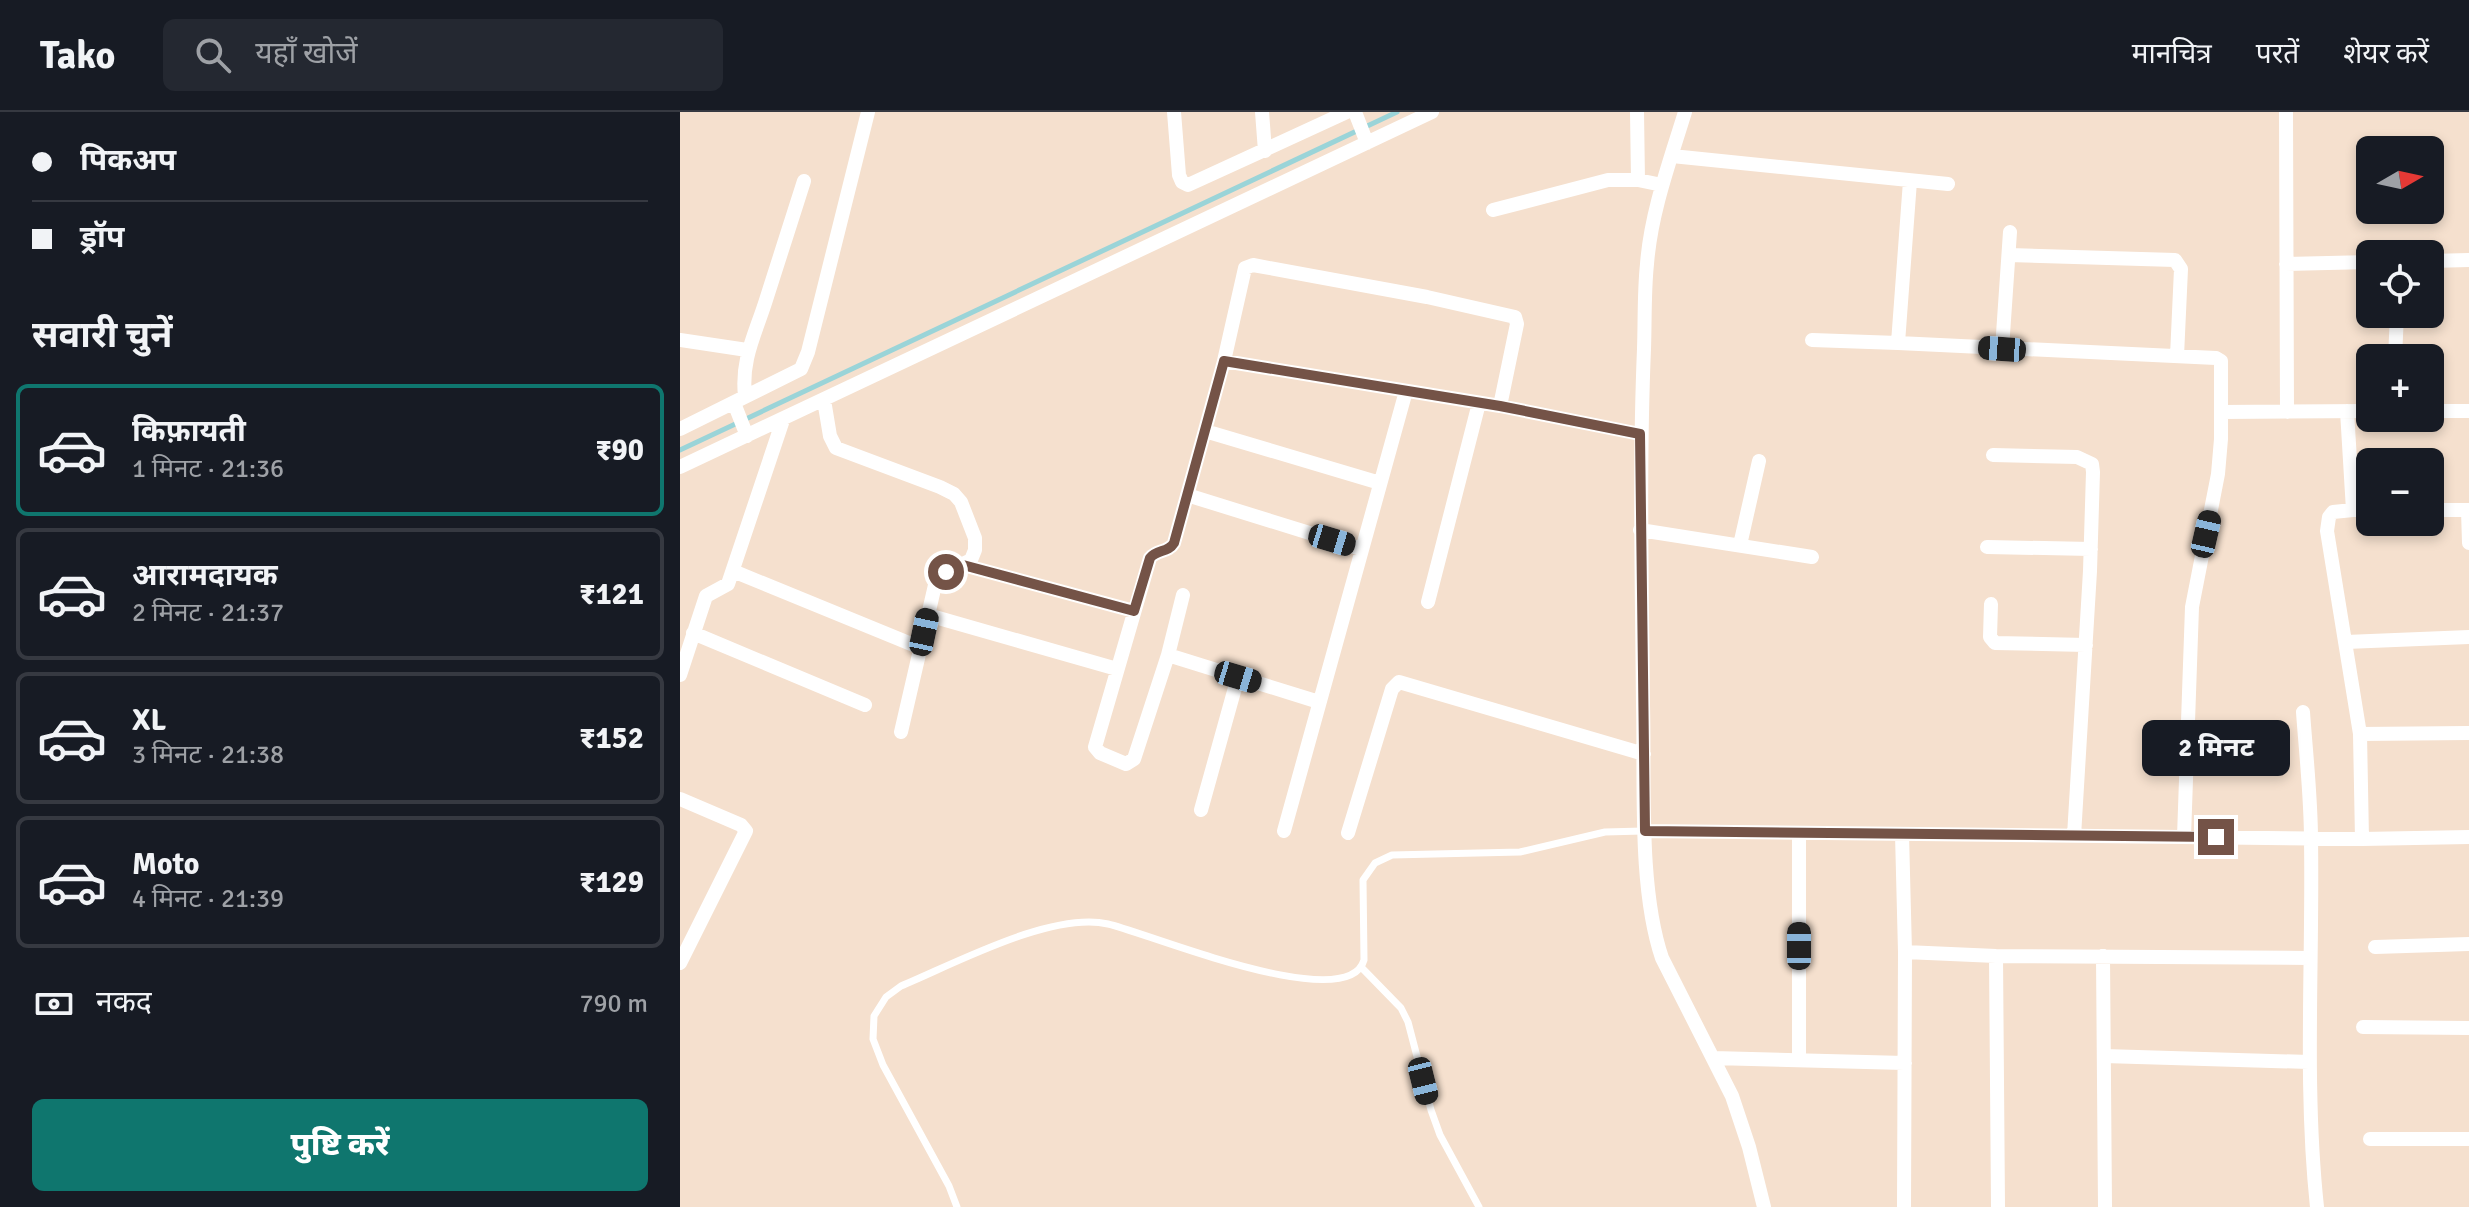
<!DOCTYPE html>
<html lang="hi">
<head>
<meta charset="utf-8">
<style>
  body { margin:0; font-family:Signika,"Noto Sans Devanagari",sans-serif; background:#242831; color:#f1f3f6; height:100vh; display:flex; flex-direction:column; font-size:30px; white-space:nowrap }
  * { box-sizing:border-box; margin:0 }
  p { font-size:26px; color:#9ea1a6 }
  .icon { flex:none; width:44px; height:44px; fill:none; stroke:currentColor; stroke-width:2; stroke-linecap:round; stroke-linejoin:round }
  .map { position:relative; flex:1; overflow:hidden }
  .sheet { display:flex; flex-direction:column; background:#171b24; width:680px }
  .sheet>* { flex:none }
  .top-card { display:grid; align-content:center; height:176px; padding:0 32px; background:#171b24 }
  .needle { width:52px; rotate:81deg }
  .controls { position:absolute; left:1676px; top:24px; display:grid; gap:16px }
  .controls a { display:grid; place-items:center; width:88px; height:88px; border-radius:12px; background:#171b24; box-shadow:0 4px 12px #0003; font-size:40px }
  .end { position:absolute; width:36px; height:36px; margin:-18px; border:10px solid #745347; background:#fff; box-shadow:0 0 0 4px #fff }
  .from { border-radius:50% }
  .bubble { position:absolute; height:56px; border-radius:12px; background:#171b24; box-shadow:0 4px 12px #0003; font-size:26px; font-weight:800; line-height:56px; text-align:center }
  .car { position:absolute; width:24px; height:48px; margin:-24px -12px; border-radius:10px; box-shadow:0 0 6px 2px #0007; background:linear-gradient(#222 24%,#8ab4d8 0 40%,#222 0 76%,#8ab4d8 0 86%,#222 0) }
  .top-card b { display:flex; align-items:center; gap:28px; height:76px; font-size:30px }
  .top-card b+b { border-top:2px solid #363941 }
  .top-card i { width:20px; height:20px; background:#f1f3f6 }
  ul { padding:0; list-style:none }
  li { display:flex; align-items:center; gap:24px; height:132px; margin:0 16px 12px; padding:0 16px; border:4px solid #363941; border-radius:12px }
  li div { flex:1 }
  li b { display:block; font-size:30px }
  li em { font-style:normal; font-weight:800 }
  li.selected { border-color:#0f766e }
  li>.icon { width:72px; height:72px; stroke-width:1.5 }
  h2 { padding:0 32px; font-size:36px; line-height:96px }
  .pay { display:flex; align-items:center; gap:20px; height:88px; padding:0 32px; font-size:30px }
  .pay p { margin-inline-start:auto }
  .button { display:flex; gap:16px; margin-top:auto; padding:16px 32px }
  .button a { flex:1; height:92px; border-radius:12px; background:#0f766e; color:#fff; font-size:32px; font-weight:800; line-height:92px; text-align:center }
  header { display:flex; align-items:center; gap:48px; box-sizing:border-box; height:112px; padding:0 40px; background:#171b24; border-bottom:2px solid #363941 }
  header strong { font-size:38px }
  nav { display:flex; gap:44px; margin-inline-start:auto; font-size:28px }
  .search { width:560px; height:72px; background:#242831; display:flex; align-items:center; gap:20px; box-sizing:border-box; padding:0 28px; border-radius:12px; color:#9ea1a6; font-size:30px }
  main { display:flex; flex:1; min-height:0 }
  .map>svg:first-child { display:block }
</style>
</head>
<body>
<header>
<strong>Tako</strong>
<div class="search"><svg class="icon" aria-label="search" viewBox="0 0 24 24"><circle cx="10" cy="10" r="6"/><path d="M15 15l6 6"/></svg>यहाँ खोजें</div>
<nav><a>मानचित्र</a><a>परतें</a><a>शेयर करें</a></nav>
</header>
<main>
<section class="sheet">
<div class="top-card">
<b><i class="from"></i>पिकअप</b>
<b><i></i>ड्रॉप</b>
</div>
<h2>सवारी चुनें</h2>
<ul>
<li class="selected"><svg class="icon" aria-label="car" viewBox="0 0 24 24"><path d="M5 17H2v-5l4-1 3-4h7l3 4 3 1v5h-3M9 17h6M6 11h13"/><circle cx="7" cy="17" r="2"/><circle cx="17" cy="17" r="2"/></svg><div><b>किफ़ायती</b><p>1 मिनट · 21:36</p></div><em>₹90</em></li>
<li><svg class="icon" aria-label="car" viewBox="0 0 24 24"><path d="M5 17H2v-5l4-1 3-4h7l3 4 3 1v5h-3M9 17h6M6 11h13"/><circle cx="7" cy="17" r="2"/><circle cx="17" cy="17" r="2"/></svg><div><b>आरामदायक</b><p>2 मिनट · 21:37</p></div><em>₹121</em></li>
<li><svg class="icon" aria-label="car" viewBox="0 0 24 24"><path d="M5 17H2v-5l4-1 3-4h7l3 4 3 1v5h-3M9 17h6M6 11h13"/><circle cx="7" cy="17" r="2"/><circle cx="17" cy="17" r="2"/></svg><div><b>XL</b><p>3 मिनट · 21:38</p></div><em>₹152</em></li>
<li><svg class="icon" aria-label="car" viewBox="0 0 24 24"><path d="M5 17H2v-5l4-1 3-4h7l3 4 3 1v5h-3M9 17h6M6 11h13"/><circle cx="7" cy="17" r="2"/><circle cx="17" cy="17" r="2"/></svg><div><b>Moto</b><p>4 मिनट · 21:39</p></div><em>₹129</em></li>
</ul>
<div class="pay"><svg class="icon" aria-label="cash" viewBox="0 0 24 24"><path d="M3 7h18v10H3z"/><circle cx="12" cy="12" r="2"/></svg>नकद<p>790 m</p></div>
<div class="button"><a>पुष्टि करें</a></div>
</section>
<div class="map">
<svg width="1789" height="1095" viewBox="0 0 1789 1095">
  <rect width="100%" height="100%" fill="#fdefe0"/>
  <!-- residential -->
  <path fill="#f5e0ce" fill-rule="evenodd" d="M 0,0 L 1789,0 L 1789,1095 L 0,1095 ZM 1690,38 L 1750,38 L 1750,98 L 1690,98 ZM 1690,142 L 1750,142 L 1750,202 L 1690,202 ZM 1690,246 L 1750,246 L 1750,306 L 1690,306 ZM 1690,350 L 1750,350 L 1750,410 L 1690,410 Z"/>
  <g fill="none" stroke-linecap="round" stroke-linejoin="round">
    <!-- stream -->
    <path stroke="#9ad4d8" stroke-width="5" d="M 0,338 L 717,0"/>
    <!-- lane -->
    <path stroke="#fff" stroke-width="7" d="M 682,856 L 721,896 L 728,910 L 751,998 L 760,1023 L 799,1095
      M 277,1095 L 269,1074 L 203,953 L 193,927 L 194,904 L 206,885 L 221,874 C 274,852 372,799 428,812 C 468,821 668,905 684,848 L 683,768 L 695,751 L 712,743 L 840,740 L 925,720 L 963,719"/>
    <!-- street -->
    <path stroke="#fff" stroke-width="14" d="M 494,0 L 499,63 L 502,70 L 508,73 L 667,0
      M 582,0 L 585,39
      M 675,0 L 687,31
      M 957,0 L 958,68
      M 1005,0 C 990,49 971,100 967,152 C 964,180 965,209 964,237 C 959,356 962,474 963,593 C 965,669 958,775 982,846 L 1052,984 L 1069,1035 L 1084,1095
      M 1606,0 L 1607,300
      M 992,44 L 1268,72
      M 1230,69 L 1218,231 L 1536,246 L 1541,249 L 1541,327 L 1538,362 L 1512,495 L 1504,725
      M 813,98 L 928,68 L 958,68 L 982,73
      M 1329,143 L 1495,148 L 1501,157 L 1497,244
      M 1750,149 L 1789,148
      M 1606,152 L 1690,150
      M 0,228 L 67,238
      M 1132,228 L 1218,231
      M 1322,237 L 1330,120
      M 1715,246 L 1717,202
      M 544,249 L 565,156 L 573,153 L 747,185 L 835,205 L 837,212 L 820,294
      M 65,284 C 61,247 75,223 86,188 C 99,148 111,109 124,69
      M 144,288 L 150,324 L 156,336 L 260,375 L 274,382 L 281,390 L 295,426 L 295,438 L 291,448 L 266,460 L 255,473 L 221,620
      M 54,291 L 67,324
      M 1667,299 L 1673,398 L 1653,400 L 1649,405 L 1647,419 L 1680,622 L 1682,727
      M 1750,299 L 1789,299
      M 1541,300 L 1690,299
      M 0,317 L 121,257 L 128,240 L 188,0
      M 525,319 L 700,371
      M 1313,343 L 1397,345 L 1412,352 L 1413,360 L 1410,459 L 1394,724
      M 0,355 L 752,0
      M 507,383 L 681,437
      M 1673,398 L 1690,398
      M 1750,398 L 1789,398
      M 1788,398 L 1789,431
      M 960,418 L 1132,445
      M 1060,433 L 1079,349
      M 1307,435 L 1411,437
      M 283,453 L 454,499
      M 53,459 L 241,536
      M 748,490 L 799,291
      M 1311,492 L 1310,525 L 1315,531 L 1406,533
      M 248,503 L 437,557
      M 13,521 L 185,593
      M 1666,530 L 1789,525
      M 488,543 L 503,483
      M 0,563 L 26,484 L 48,472 L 103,308
      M 639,590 L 488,543 L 454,647 L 446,652 L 420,641 L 415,635 L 470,446 C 477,437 488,441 494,431 L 544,249 L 820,294 L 960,322
      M 1623,600 C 1626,642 1631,686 1631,728 C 1633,851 1624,973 1637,1095
      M 1680,622 L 1789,621
      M 0,687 L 61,713 L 66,719 L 0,851
      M 521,698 L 558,565
      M 604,719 L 726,279
      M 965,719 L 1682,727 L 1789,725
      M 668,721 L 712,577 L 719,570 L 964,642
      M 1119,721 L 1119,948
      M 1222,722 L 1225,840 L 1224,1095
      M 1695,835 L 1789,832
      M 1225,840 L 1316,844 L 1630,846
      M 1316,844 L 1318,1095
      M 1423,844 L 1425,1095
      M 1683,915 L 1789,916
      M 1424,944 L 1629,950
      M 1033,946 L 1225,951
      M 1690,1027 L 1789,1027"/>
  </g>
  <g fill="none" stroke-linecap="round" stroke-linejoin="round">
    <!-- route -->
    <path stroke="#745347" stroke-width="10" d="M 266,460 L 283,453 L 454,499 L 470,446 C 477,437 488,441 494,431 L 544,249 L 820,294 L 960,322 L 965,719 L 1536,725"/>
  </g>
</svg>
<div class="controls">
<a><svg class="needle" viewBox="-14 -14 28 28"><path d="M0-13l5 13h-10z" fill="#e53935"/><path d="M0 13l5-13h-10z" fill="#9ea1a6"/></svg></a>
<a><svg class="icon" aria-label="locate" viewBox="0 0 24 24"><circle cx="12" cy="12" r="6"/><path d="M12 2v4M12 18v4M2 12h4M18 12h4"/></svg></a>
<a>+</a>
<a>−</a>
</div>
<i class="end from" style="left:266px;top:460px"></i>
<i class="end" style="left:1536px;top:725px"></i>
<div class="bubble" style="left:1462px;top:608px;width:148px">2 मिनट</div>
<i class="car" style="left:1322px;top:237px;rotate:274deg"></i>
<i class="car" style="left:1526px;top:422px;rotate:13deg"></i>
<i class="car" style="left:652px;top:428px;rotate:107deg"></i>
<i class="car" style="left:244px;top:520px;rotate:12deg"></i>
<i class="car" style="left:558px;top:565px;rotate:107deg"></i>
<i class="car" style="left:1119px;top:834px;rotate:0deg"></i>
<i class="car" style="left:743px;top:969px;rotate:166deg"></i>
</div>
</main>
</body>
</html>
